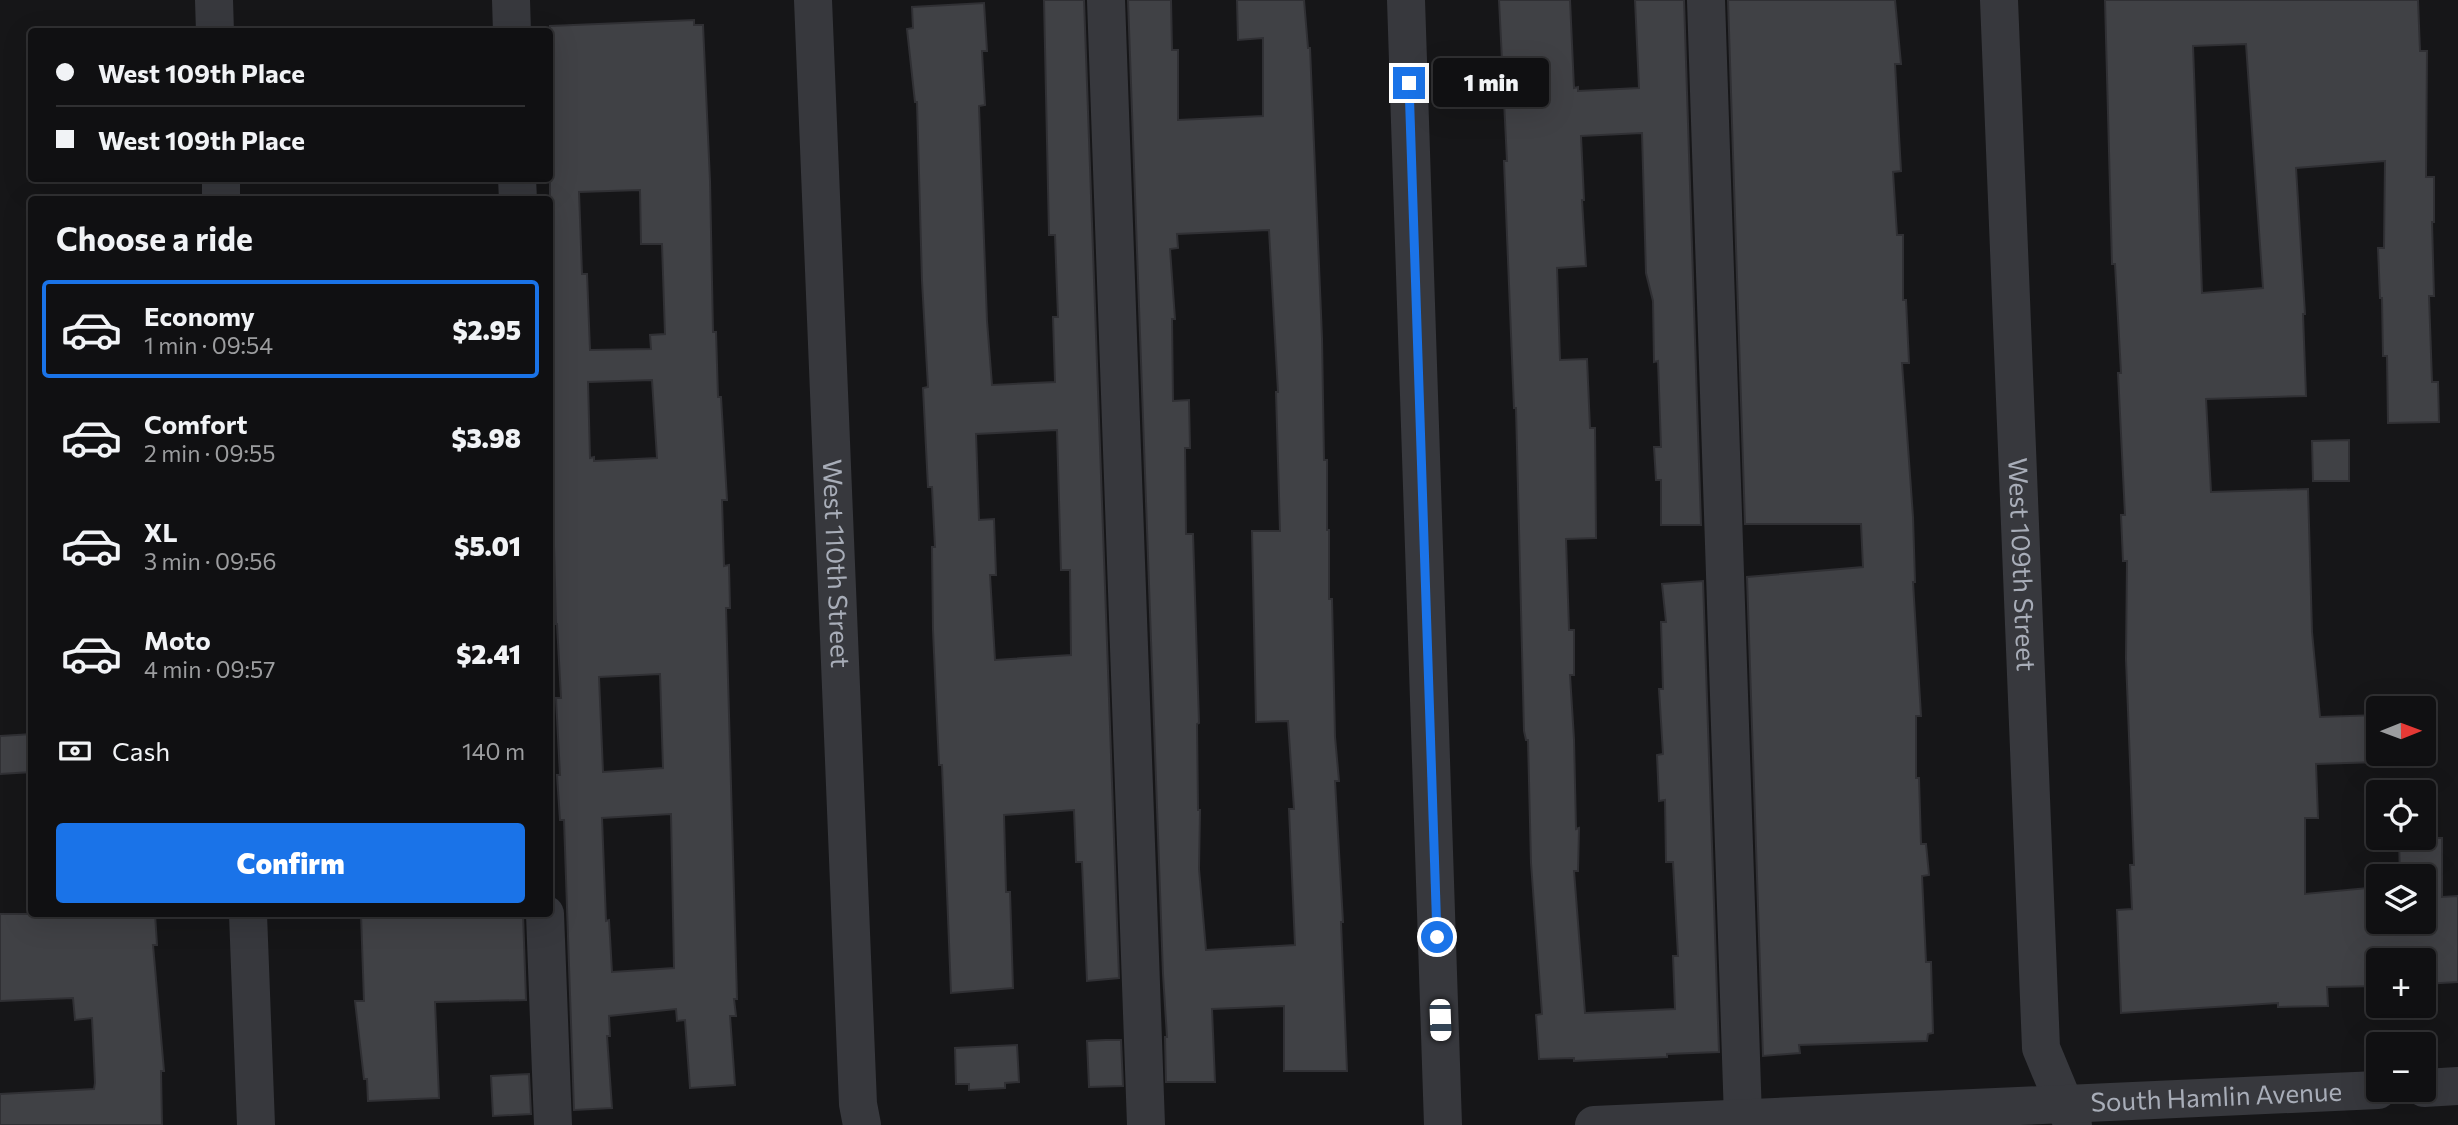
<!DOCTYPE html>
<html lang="en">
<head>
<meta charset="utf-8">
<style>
  body { margin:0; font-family:Commissioner,sans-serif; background:#1e1e20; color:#f1f3f6; height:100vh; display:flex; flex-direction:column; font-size:26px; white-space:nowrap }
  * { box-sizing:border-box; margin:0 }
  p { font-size:23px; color:#9c9d9f }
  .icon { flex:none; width:38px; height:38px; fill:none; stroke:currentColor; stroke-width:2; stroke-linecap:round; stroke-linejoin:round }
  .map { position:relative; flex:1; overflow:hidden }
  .drawer { position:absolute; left:28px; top:196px; width:525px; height:721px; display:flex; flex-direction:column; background:#101012; border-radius:7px; box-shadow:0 7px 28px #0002,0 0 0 2px #303032 }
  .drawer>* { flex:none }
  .guide { position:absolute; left:28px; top:28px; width:525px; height:154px; border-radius:7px; box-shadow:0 7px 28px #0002,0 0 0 2px #303032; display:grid; align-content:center; height:154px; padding:0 28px; background:#101012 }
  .needle { width:46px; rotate:89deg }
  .buttons { position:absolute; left:2366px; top:696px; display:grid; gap:14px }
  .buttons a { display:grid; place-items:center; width:70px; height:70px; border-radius:7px; background:#101012; box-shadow:0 7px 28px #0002,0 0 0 2px #303032; font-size:35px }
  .end { position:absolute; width:32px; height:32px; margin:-16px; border:9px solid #1a73e8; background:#fff; box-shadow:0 0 0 4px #fff }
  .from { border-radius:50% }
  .bubble { position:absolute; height:49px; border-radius:7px; background:#101012; box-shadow:0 7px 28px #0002,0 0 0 2px #303032; font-size:23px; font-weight:800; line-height:49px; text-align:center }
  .car { position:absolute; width:21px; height:42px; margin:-21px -10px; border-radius:9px; box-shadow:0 0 5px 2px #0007; background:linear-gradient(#fff 24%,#345 0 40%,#fff 0 76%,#345 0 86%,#fff 0) }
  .guide b { display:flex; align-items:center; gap:24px; height:66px; font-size:26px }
  .guide b+b { border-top:2px solid #303032 }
  .guide i { width:18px; height:18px; background:#f1f3f6 }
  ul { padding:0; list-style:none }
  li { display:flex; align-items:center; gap:21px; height:98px; margin:0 14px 10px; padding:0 14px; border:4px solid transparent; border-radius:7px }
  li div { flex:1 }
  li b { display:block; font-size:26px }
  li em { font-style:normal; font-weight:800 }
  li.on { border-color:#1a73e8 }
  li>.icon { width:63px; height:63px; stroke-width:1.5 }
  h2 { padding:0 28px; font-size:32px; line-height:84px }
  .pay { display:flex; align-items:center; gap:18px; height:77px; padding:0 28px; font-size:26px }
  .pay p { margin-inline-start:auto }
  .primary-button { display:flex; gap:14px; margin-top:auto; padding:14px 28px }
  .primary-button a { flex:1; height:80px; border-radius:7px; background:#1a73e8; color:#fff; font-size:28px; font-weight:800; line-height:80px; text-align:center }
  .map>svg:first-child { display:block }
</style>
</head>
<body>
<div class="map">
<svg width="2458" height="1125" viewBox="0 0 2458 1125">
  <rect width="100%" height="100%" fill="#161618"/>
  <!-- building -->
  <path fill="#404145" stroke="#303034" stroke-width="2" fill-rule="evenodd" d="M 1044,0 L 1084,0 L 1119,978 L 1087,981 L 1082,862 L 1076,862 L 1074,810 L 1004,815 L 1006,892 L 1010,892 L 1013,988 L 951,993 L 942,765 L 939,765 L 933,630 L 932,547 L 935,547 L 932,487 L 928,487 L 923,388 L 928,387 L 922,281 L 917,102 L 915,102 L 907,29 L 913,28 L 912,7 L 984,3 L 987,51 L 982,51 L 985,105 L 979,106 L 987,321 L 992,385 L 1055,382 L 1053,317 L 1058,317 L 1055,235 L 1049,235 ZM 1057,430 L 1061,570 L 1070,570 L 1071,655 L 995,660 L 990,575 L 996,575 L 994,519 L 979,520 L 976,434 Z
    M 1128,0 L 1171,0 L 1172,50 L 1178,50 L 1178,120 L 1263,116 L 1263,38 L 1238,40 L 1237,0 L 1304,0 L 1308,48 L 1310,48 L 1322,338 L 1324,460 L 1327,460 L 1327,530 L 1329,530 L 1329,599 L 1332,599 L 1335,737 L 1339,781 L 1335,781 L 1343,922 L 1341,922 L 1347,1071 L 1284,1071 L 1284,1006 L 1212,1009 L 1215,1082 L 1166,1082 L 1165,1037 L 1167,1037 L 1163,974 ZM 1269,230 L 1278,392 L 1276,392 L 1280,531 L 1252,531 L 1256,722 L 1288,721 L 1294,809 L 1289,809 L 1295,945 L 1206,950 L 1199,869 L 1200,810 L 1198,810 L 1197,724 L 1199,723 L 1193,534 L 1186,534 L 1185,448 L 1190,448 L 1189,400 L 1173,401 L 1172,319 L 1175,319 L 1170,249 L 1178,248 L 1177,234 Z
    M 1499,0 L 1570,0 L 1574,88 L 1578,87 L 1578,91 L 1639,88 L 1635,0 L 1684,0 L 1701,525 L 1661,525 L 1661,480 L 1656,480 L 1654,447 L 1661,447 L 1658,361 L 1654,362 L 1653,301 L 1646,273 L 1642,133 L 1581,136 L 1584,200 L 1582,200 L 1586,266 L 1557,268 L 1560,360 L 1587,359 L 1590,428 L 1595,428 L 1596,538 L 1566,539 L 1569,630 L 1574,630 L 1574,675 L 1570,675 L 1574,739 L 1576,829 L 1579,828 L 1578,871 L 1574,871 L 1585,1013 L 1675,1009 L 1673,956 L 1678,956 L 1673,862 L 1666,862 L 1665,800 L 1659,801 L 1657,755 L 1663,754 L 1659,689 L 1663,689 L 1661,622 L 1666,622 L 1662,584 L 1703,581 L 1719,1052 L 1667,1054 L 1667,1057 L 1574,1061 L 1574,1058 L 1539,1059 L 1536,1015 L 1542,1014 L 1531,863 L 1528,740 L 1526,740 L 1524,731 L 1516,408 L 1514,408 L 1504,161 L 1507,161 Z
    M 1728,0 L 1895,0 L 1901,64 L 1895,64 L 1901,171 L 1893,172 L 1897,235 L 1903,235 L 1903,300 L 1906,300 L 1909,363 L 1902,363 L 1913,517 L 1915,582 L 1913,582 L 1921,716 L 1916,716 L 1916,778 L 1919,778 L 1921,844 L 1926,844 L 1929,875 L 1922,876 L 1926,962 L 1931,962 L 1933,1033 L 1928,1034 L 1927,1041 L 1799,1045 L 1800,1053 L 1763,1056 L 1747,577 L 1863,567 L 1861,524 L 1745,524 Z
    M 2105,0 L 2418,0 L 2420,51 L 2427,51 L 2426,177 L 2434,177 L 2434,222 L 2432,222 L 2434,296 L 2429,296 L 2432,382 L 2438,382 L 2439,422 L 2388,423 L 2387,356 L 2383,356 L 2382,298 L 2380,298 L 2378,248 L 2384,248 L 2385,161 L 2296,168 L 2305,314 L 2303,314 L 2306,396 L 2206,399 L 2211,492 L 2308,489 L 2312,632 L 2320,717 L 2378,715 L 2378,762 L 2316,764 L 2318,818 L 2305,818 L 2305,894 L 2378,887 L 2378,922 L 2424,922 L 2424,877 L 2400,877 L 2399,838 L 2442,838 L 2442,897 L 2458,896 L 2458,982 L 2424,984 L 2424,961 L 2378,961 L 2378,986 L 2327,987 L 2328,1006 L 2278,1007 L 2278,1003 L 2121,1013 L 2117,910 L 2132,909 L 2130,865 L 2134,865 L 2126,659 L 2127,561 L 2123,561 L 2121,515 L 2125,515 L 2118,373 L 2121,373 L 2115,264 L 2112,264 ZM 2246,44 L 2263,288 L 2202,293 L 2193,46 Z
    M 694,20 L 694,25 L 703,25 L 710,181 L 713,332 L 716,332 L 718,397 L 721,397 L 727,500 L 722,500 L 724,566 L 729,565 L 730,608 L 726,608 L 737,999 L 734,999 L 736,1016 L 730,1016 L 735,1085 L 690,1088 L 685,1020 L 677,1021 L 676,1009 L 609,1016 L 610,1036 L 607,1036 L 612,1108 L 574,1110 L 564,820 L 560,820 L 557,775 L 560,775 L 556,698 L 561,698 L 557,624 L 556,624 L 550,391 L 550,26 ZM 640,190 L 641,244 L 662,244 L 665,334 L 650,335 L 651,349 L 590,350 L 587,274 L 582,274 L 579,192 ZM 652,380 L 657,458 L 594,461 L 594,457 L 590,458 L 588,382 ZM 660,674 L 663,768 L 603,772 L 599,677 ZM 671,814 L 674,968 L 612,972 L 609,920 L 606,921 L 602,818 Z
    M 2349,440 L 2349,481 L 2313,481 L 2312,441 Z
    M 32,734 L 32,772 L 0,774 L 0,736 Z
    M 0,914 L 155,914 L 157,945 L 153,945 L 164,1071 L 161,1071 L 162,1125 L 0,1125 L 0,1094 L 94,1089 L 95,1083 L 92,1018 L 75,1020 L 73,998 L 0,1001 Z
    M 361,914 L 523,914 L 526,1000 L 435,1002 L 439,1098 L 368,1101 L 367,1079 L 364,1079 L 355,1001 L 364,1001 Z
    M 1105,1040 L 1121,1040 L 1123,1086 L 1089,1087 L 1087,1041 Z
    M 1017,1045 L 1019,1082 L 1005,1083 L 1005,1088 L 969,1090 L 969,1084 L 956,1084 L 955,1048 Z
    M 529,1074 L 531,1114 L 493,1116 L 491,1076 Z"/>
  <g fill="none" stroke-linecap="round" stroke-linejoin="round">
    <!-- minor -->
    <g stroke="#37383d" stroke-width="38">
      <path d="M 214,0 L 215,32"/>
      <path d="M 511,0 L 512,32"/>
      <path id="s1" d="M 813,0 L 858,1104 L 862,1125"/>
      <path d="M 1106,0 L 1146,1125"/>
      <path d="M 1406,0 L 1443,1125"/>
      <path d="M 1706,0 L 1743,1118"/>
      <path id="s2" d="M 1999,0 L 2041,1048 L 2073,1125"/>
      <path d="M 221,178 L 221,200"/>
      <path d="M 517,178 L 518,200"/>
      <path d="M 248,914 L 256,1125"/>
      <path d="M 545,914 L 553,1125"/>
      <path d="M 2424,1088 L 2458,1086"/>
      <path id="s3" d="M 1594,1125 L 2378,1090"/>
    </g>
  </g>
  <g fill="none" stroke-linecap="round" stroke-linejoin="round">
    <!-- route -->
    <path stroke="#1a73e8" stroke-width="9" d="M 1409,83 L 1437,937"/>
  </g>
  <g text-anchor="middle" stroke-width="7" stroke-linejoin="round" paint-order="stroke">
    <!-- street labels -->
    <g font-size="26" fill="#a8adb8" stroke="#111113">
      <text dy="9" stroke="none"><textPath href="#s1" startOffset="564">West 110th Street</textPath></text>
      <text dy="9" stroke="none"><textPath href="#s2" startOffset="565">West 109th Street</textPath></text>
      <text dy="9" stroke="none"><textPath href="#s3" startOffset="623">South Hamlin Avenue</textPath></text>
    </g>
  </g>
</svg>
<div class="buttons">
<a><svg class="needle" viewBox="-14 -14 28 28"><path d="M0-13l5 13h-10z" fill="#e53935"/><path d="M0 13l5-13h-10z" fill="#9c9d9f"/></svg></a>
<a><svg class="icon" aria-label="locate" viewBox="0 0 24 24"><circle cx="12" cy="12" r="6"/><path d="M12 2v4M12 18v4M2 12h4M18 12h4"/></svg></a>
<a><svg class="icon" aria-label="layers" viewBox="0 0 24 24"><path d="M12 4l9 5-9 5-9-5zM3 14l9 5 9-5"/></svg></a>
<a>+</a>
<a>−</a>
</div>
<i class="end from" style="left:1437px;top:937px"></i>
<i class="end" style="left:1409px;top:83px"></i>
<div class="bubble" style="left:1433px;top:58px;width:116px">1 min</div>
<i class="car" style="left:1440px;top:1020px;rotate:178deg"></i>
<div class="guide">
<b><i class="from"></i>West 109th Place</b>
<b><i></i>West 109th Place</b>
</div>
<section class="drawer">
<h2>Choose a ride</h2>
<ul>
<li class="on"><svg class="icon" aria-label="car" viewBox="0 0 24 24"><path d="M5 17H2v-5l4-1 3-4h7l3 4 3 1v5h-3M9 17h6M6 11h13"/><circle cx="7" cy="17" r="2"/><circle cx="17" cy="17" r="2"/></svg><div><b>Economy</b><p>1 min · 09:54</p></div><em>$2.95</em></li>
<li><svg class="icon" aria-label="car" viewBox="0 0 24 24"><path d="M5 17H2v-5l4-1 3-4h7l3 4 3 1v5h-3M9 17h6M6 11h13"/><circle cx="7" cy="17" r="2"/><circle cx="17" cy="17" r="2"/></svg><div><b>Comfort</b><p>2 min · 09:55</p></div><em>$3.98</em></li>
<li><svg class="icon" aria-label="car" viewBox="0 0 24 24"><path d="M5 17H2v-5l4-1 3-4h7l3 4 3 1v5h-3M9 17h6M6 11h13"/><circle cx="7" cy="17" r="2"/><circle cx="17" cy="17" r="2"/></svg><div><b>XL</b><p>3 min · 09:56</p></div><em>$5.01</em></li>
<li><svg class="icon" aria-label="car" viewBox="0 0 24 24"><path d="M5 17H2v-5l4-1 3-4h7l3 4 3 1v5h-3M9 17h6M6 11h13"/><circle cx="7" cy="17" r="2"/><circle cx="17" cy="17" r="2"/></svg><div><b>Moto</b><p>4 min · 09:57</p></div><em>$2.41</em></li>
</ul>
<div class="pay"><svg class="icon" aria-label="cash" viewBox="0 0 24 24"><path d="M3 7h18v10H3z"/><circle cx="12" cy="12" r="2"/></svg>Cash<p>140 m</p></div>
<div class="primary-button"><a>Confirm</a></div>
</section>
</div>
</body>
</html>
